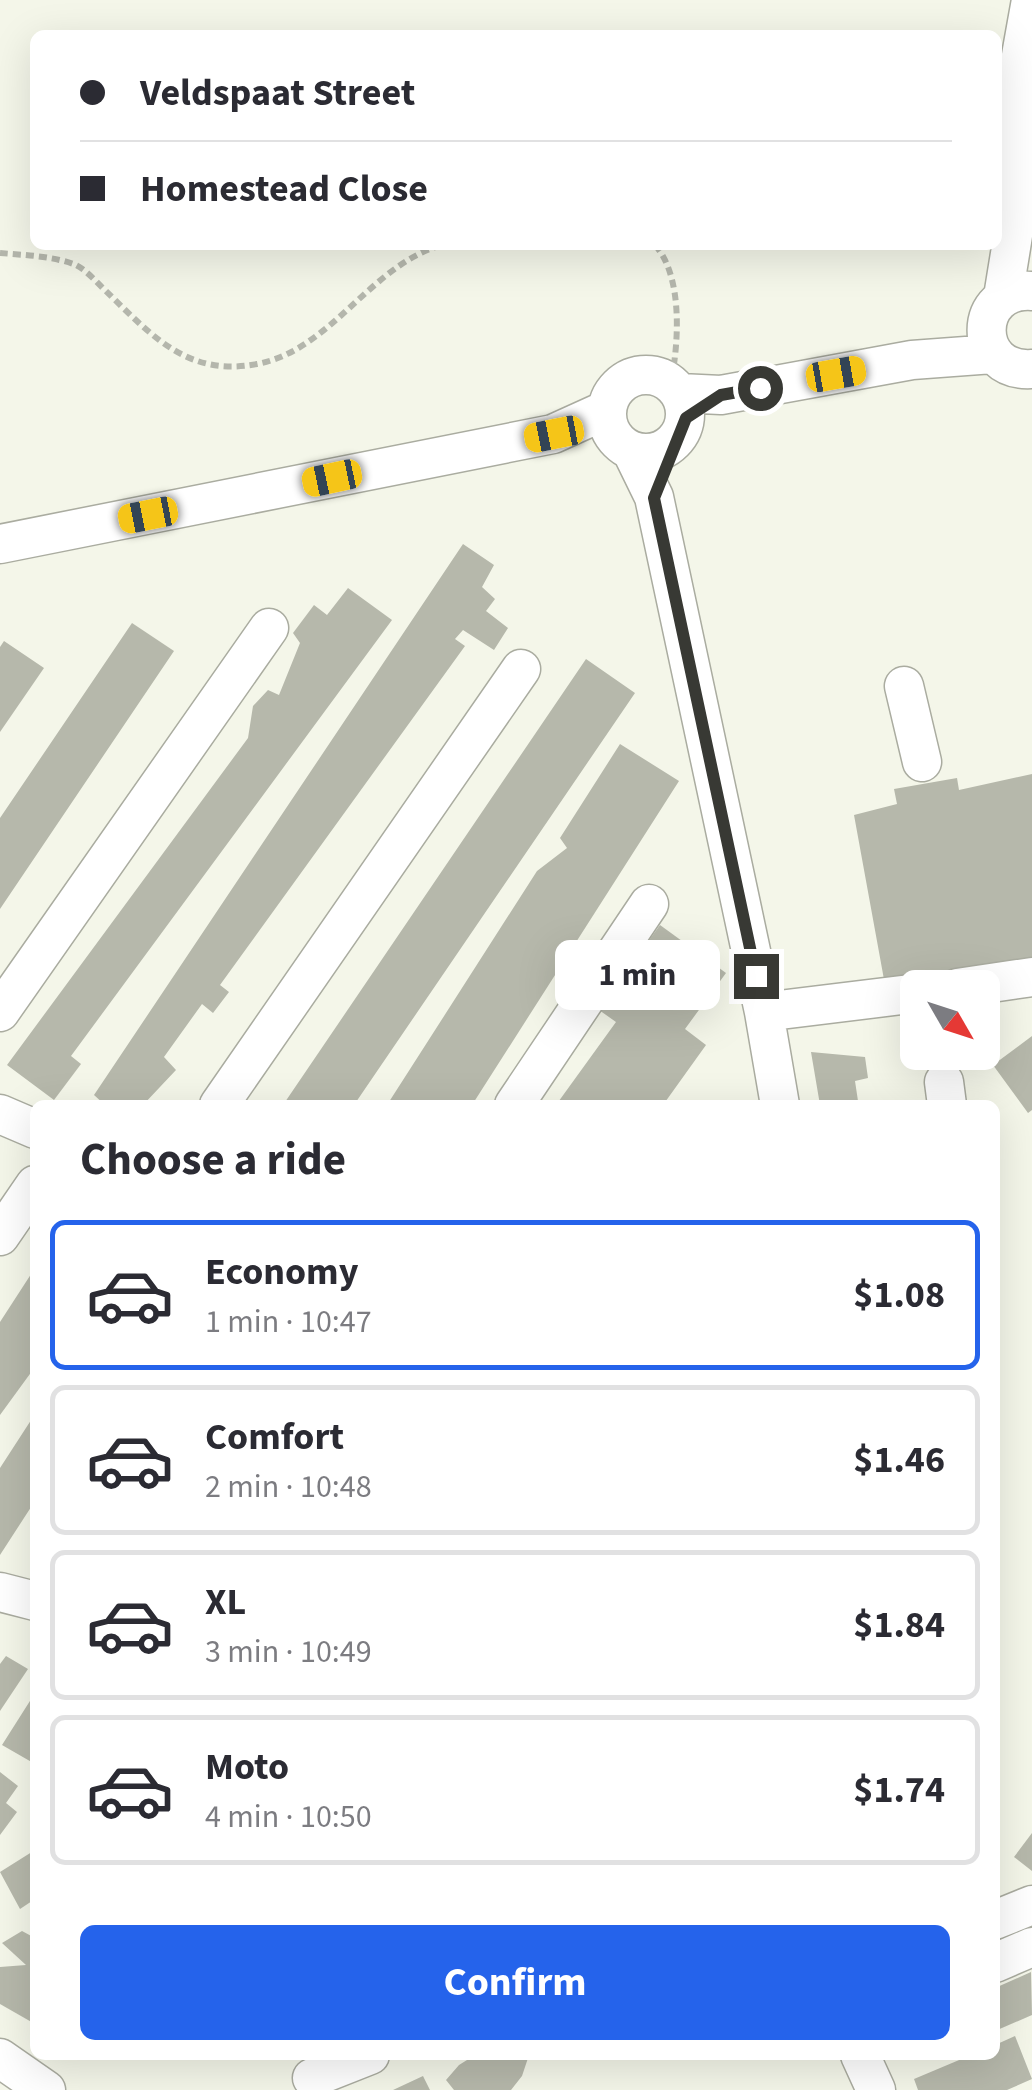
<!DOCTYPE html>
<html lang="en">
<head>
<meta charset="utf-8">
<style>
  body { margin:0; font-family:"Source Sans 3",sans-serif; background:#f7f7f7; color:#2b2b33; height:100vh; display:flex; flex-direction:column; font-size:38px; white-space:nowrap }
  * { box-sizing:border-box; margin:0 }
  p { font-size:32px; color:#7c7c81 }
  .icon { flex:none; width:55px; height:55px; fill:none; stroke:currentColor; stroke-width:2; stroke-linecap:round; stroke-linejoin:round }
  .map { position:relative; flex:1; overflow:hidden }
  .sheet { position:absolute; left:30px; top:1100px; width:970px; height:960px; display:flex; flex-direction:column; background:#fff; border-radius:15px; box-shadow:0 10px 40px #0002 }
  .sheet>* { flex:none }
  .banner { position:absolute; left:30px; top:30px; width:972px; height:220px; border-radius:15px; box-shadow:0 10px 40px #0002; display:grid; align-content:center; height:220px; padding:0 50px; background:#fff }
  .needle { width:65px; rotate:129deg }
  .tools { position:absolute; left:900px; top:970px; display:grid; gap:20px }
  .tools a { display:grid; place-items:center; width:100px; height:100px; border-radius:15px; background:#fff; box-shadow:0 10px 40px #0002; font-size:50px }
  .end { position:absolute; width:45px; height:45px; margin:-22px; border:12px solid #383934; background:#fff; box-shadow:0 0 0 5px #fff }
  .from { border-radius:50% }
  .bubble { position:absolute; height:70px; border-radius:15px; background:#fff; box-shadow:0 10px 40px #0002; font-size:32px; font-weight:700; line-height:70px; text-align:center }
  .car { position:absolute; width:30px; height:60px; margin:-30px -15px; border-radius:12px; box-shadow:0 0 8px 2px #0007; background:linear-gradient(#f5c518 24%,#345 0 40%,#f5c518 0 76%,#345 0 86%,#f5c518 0) }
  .banner b { display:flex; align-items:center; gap:35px; height:95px; font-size:38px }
  .banner b+b { border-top:2px solid #e1e1e2 }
  .banner i { width:25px; height:25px; background:#2b2b33 }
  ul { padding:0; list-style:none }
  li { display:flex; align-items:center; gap:30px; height:150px; margin:0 20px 15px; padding:0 30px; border:5px solid #e1e1e2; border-radius:15px }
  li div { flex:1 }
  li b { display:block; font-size:38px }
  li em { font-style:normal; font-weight:700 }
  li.on { border-color:#2563eb }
  li>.icon { width:90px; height:90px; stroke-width:1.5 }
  h2 { padding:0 50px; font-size:45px; line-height:120px }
  .button { display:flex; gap:20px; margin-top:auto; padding:20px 50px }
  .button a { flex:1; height:115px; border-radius:15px; background:#2563eb; color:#fff; font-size:40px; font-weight:700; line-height:115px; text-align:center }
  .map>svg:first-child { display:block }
</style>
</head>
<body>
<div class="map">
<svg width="1032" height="2090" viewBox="0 0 1032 2090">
  <rect width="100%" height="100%" fill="#f4f6e9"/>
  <!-- building -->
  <path fill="#b6b8ab" d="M 463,544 L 494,565 L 482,587 L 495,599 L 486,611 L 508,628 L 494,650 L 463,630 L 455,639 L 465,646 L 220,985 L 229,992 L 213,1013 L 202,1004 L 164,1057 L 176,1070 L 143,1105 L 105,1105 L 94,1095 Z
    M 348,588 L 392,620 L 71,1056 L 81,1064 L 54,1100 L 7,1065 L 248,738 L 253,706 L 268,690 L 279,695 L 300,643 L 293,633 L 314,605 L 327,615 Z
    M 132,623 L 174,651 L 0,909 L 0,818 Z
    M 4,641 L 44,668 L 0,732 L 0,647 Z
    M 586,659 L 635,693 L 354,1105 L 283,1105 Z
    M 620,744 L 679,781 L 472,1105 L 387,1105 L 537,871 L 567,848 L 560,838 Z
    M 1032,774 L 1032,957 L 885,985 L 854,815 L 897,804 L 894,789 L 957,778 L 959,790 Z
    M 660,925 L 726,973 L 685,1029 L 706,1045 L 663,1105 L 556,1105 L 616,1022 L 599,1010 Z
    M 1032,1036 L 1032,1110 L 1028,1113 L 993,1065 Z
    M 811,1052 L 865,1057 L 868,1078 L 855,1081 L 858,1101 L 845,1105 L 820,1105 Z
    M 35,1268 L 35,1367 L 0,1415 L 0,1322 Z
    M 35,1414 L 35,1501 L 0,1555 L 0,1468 Z
    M 6,1656 L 28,1669 L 0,1711 L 0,1664 Z
    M 35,1693 L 35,1764 L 2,1745 Z
    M 0,1772 L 18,1786 L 6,1803 L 17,1812 L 0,1835 Z
    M 1032,1833 L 1032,1871 L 1014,1857 Z
    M 35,1850 L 35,1899 L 20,1909 L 0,1872 Z
    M 22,1931 L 35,1938 L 35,2024 L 0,2004 L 0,1967 L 26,1965 L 2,1943 Z
    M 1031,1972 L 1032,2015 L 995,2031 L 995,1988 Z
    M 1015,2036 L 1032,2079 L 1007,2090 L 918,2090 L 914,2079 L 971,2055 L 995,2055 L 995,2045 Z
    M 475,2055 L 529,2055 L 522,2076 L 511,2090 L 454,2090 L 446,2080 L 459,2065 Z
    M 423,2076 L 430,2090 L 393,2090 Z"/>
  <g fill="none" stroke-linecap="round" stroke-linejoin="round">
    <!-- minor casing -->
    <g stroke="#aaaca0" stroke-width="41">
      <path id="minor" d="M 1032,291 C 972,287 971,373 1032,369
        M 1003,297 L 1015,223 L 1015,89 L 1031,0
        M607 414a39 39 0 1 1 78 0a39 39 0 1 1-78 0Z
        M 680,393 L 721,395 L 912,360 L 993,354
        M 632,452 L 654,497 L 764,1012 L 780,1105
        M 0,544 L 553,434 L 606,410
        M 904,686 L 922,762
        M 957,988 L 1032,977
        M 0,1012 L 269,628
        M 764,1012 L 918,993
        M 944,1082 L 947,1105
        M 219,1105 L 521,669
        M 514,1105 L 649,904
        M 0,1114 L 35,1129
        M 0,1236 L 35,1185
        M 0,1592 L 35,1601
        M 995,1920 L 1032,1905
        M 995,1963 L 1032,1947
        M 860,2055 L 876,2090
        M 0,2058 L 46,2090
        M 312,2078 L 370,2055"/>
    </g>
    <!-- path -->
    <path stroke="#b4b6ac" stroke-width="6" stroke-dasharray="8 5" stroke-linecap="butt" d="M 655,245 C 680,273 679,328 674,364
      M 0,253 C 23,255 54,256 76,265 C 88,271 101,287 111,296 C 154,338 190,377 257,364 C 332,350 370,265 442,245"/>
    <!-- minor -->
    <use href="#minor" stroke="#fff" stroke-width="38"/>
  </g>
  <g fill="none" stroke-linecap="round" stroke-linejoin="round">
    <!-- route -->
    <path stroke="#383934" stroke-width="12" d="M 756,976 L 654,498 L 686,418 L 721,395 L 760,388"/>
  </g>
</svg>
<div class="tools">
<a><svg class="needle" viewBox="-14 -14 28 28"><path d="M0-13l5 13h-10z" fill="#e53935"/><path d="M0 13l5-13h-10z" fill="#7c7c81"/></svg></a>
</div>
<i class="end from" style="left:760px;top:388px"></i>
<i class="end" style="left:756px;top:976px"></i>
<div class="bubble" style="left:555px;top:940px;width:165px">1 min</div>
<i class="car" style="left:836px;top:374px;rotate:80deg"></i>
<i class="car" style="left:554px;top:434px;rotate:259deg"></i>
<i class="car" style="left:332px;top:478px;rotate:258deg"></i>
<i class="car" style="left:148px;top:515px;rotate:259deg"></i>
<div class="banner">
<b><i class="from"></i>Veldspaat Street</b>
<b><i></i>Homestead Close</b>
</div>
<section class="sheet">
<h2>Choose a ride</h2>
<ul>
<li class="on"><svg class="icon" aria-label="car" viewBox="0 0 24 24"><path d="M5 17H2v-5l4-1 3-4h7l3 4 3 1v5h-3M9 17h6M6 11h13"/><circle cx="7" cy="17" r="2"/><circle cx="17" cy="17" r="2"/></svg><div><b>Economy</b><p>1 min · 10:47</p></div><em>$1.08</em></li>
<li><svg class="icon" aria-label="car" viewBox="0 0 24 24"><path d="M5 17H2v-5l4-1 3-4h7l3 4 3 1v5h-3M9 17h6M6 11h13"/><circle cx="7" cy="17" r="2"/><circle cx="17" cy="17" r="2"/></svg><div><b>Comfort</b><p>2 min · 10:48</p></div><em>$1.46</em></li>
<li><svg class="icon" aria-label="car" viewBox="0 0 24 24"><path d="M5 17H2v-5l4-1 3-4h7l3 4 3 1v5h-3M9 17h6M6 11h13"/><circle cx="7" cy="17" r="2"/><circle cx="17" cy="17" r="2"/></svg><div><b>XL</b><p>3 min · 10:49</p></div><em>$1.84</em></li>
<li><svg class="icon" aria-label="car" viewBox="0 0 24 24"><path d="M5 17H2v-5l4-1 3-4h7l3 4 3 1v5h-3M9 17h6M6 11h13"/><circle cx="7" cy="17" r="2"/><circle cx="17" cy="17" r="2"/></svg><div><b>Moto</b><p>4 min · 10:50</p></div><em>$1.74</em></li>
</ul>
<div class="button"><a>Confirm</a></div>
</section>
</div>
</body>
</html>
